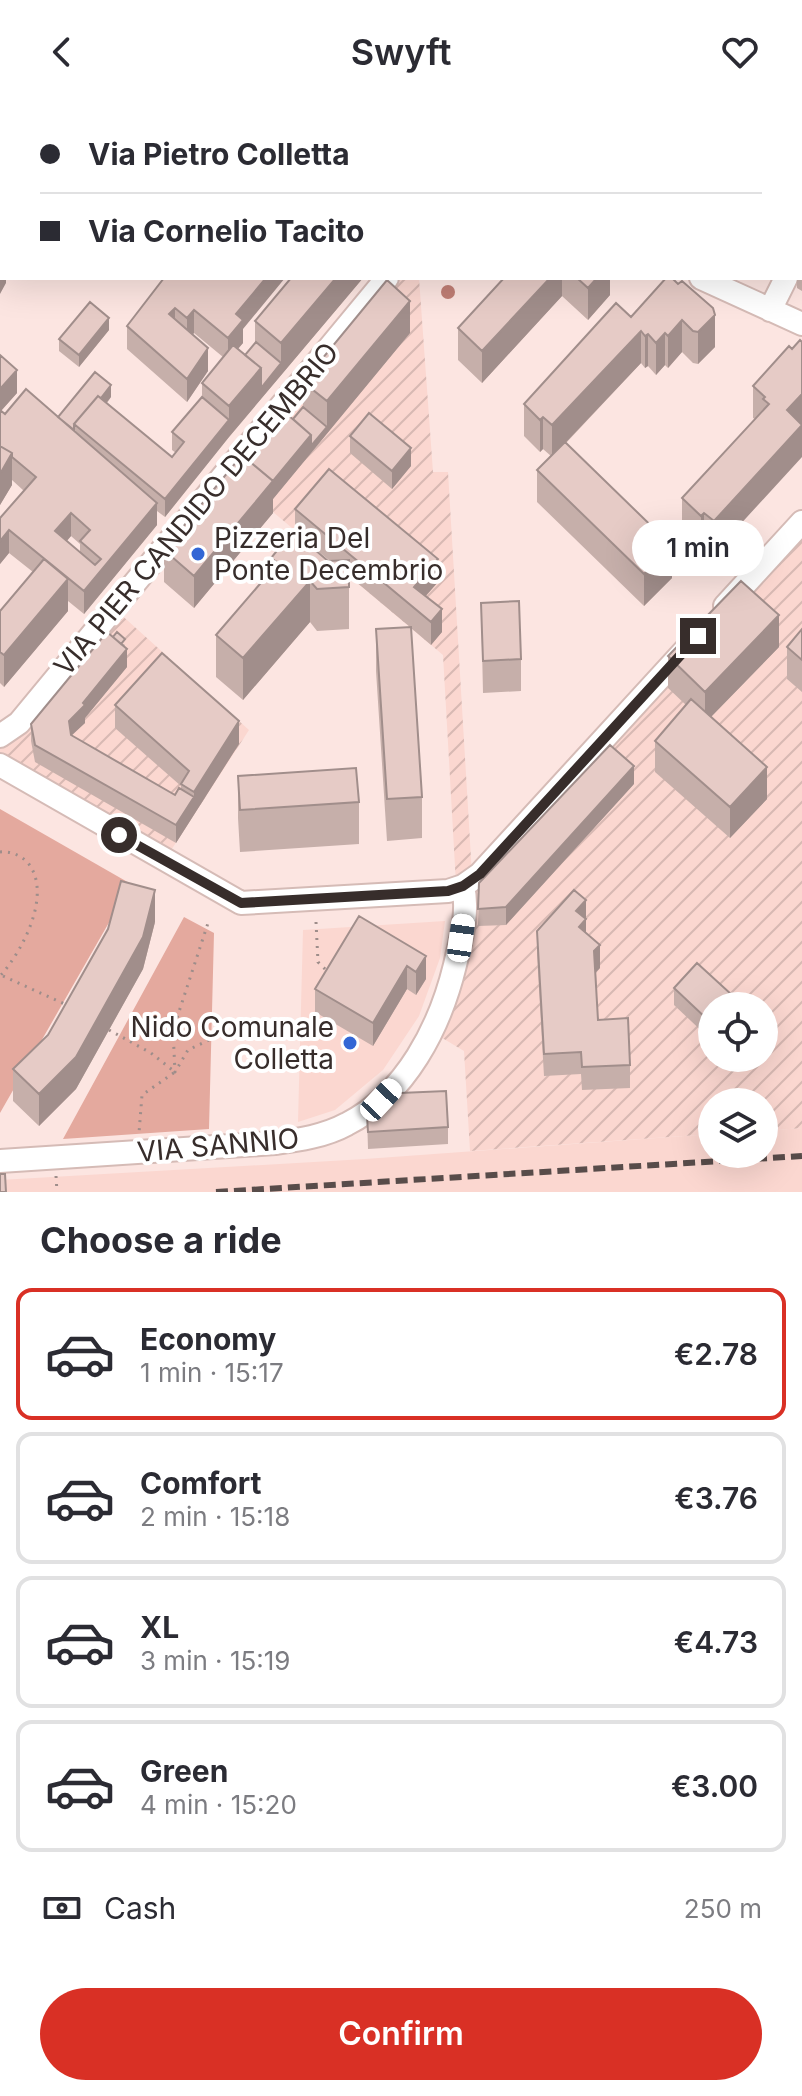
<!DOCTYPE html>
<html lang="en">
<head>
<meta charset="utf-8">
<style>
  body { margin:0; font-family:Inter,sans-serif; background:#f7f7f7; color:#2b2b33; height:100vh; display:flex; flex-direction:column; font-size:30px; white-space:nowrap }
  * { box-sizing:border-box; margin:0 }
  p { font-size:26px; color:#7c7c81 }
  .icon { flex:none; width:44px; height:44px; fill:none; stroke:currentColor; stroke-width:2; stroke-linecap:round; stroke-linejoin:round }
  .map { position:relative; height:1088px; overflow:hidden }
  .panel { display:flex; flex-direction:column; background:#fff; flex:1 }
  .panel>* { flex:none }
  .banner { position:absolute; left:0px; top:0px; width:802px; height:176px; box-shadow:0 8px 32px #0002; display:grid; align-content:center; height:176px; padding:0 40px; background:#fff }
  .controls { position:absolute; left:698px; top:888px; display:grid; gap:16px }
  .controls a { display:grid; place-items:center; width:80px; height:80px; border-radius:50%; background:#fff; box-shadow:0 8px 32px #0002; font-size:40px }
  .end { position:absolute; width:36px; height:36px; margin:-18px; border:10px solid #372d2b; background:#fff; box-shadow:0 0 0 4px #fff }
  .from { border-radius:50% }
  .bubble { position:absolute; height:56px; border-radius:28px; background:#fff; box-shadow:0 8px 32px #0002; font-size:26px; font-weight:600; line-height:56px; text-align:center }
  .car { position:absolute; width:24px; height:48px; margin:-24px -12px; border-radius:10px; box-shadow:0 0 6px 2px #0007; background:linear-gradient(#fff 24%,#345 0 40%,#fff 0 76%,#345 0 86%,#fff 0) }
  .banner b { display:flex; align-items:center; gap:28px; height:76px; font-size:30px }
  .banner b+b { border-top:2px solid #e1e1e2 }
  .banner i { width:20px; height:20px; background:#2b2b33 }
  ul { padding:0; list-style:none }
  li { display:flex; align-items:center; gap:24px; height:132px; margin:0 16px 12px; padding:0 24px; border:4px solid #e1e1e2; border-radius:16px }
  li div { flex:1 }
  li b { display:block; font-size:30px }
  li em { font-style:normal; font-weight:600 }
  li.current { border-color:#d93025 }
  li>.icon { width:72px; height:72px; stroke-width:1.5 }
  h2 { padding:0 40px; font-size:36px; line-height:96px }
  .pay { display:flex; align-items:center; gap:20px; height:88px; padding:0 40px; font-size:30px }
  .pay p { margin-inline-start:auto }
  .action { display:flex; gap:16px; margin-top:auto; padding:16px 40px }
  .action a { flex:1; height:92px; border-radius:48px; background:#d93025; color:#fff; font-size:32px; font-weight:600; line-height:92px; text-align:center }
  header { display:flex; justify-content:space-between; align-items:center; height:104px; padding:0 40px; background:#fff; font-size:36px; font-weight:600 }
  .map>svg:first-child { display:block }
</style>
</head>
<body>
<header><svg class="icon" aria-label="back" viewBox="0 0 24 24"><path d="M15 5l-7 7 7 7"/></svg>Swyft<svg class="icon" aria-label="heart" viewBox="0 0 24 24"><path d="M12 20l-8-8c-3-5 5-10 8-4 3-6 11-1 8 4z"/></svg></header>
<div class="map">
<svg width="802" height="1088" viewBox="0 0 802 1088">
  <defs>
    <pattern id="industrial-furrows" width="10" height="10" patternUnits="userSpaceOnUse" patternTransform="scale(2)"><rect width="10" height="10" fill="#fbd7d0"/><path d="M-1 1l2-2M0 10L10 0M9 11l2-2" fill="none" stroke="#d8b9b3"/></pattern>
  </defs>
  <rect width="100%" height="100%" fill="#fce5e1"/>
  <!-- built -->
  <path fill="#fbd7d0" d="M 445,817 L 440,854 L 419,912 L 383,966 L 335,1006 L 298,1018 L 303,826 Z
    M 802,1024 L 802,1088 L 0,1088 L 0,1076 L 365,1055 L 712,1030 L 712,1050 L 764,1050 L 764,1027 Z"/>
  <!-- industrial -->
  <path fill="url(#industrial-furrows)" fill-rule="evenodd" d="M 392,174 L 419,174 L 433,368 L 448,368 L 472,771 L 456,780 L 443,551 L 229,371 Z
    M 802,422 L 802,1024 L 764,1027 L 764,998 L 712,998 L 712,1030 L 470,1047 L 464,947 L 434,929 L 465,783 ZM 712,902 L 764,902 L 764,954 L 712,954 Z
    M 117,507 L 249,626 L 166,754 L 0,656 L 0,637 Z"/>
  <!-- green -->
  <path fill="#e4a99e" d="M 0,705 L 131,780 L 0,1009 Z
    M 184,813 L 214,829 L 209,1025 L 63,1035 Z"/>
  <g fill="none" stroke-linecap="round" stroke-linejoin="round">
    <!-- minor casing -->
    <g stroke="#d5bbb6" stroke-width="26">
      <path id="minor" d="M 324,0 L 328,2
        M 800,9 L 802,15
        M 800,145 L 802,139
        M 701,174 L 802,220
        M 770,206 L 786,174
        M 725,502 L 802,418
        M 0,632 L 19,619 L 387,174
        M 0,661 L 241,799 L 448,787 L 463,782 L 480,770 L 689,542
        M 0,1057 L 275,1039 C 299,1036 325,1032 347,1020 C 406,990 440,923 455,861 C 461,835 469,808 463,782"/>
    </g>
    <!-- path -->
    <path stroke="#9e8d8a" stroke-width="3" stroke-dasharray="2 6" stroke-linecap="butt" d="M 621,2 L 626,0
      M 0,748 C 10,747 21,751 28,759 C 53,790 22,848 0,872
      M 316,818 L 318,858 L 329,869
      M 3,872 L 69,902
      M 109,926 L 151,949 L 175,968 L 142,991 L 139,1029
      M 209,936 L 188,946 L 175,968 L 173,926 L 209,816
      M 56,1072 L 57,1088"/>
    <!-- minor -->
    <use href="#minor" stroke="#fff" stroke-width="22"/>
    <!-- rail -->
    <path stroke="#584c4a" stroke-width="6" stroke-dasharray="12 6" stroke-linecap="butt" d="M 216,1088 L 802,1052"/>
  </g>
  <!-- trees -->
  <circle fill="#c07e75" cx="448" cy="188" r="7"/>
  <!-- wall -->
  <path fill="#c6afaa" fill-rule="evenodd" d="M 0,0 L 30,0 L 29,2 L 2,2 L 2,27 L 0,31 Z
    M 802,143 L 802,187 L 797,184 L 797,174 L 800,174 L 800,147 Z
    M 164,174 L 243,225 L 243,239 L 238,245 L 245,251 L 255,239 L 255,217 L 363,174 L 229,333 L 165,413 L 157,407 L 157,421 L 84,510 L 68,497 L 68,507 L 4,583 L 0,579 L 0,507 L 33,468 L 9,449 L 0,460 L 0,414 L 24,387 L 12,376 L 12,381 L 0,401 L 0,251 L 17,289 L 1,307 L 5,310 L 58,313 L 111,293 L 107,299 L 172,353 L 176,349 L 172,346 L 172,328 L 202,293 L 202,279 L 223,253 L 194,229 L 192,231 L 208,267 L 187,298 L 127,245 L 127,222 ZM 71,432 L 80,440 L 80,448 L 67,437 Z
    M 504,174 L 610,174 L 610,191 L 588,216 L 562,192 L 482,279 L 458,256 L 458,224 Z
    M 666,174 L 715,243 L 698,260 L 693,259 L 682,248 L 668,264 L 665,261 L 656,271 L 648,262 L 645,264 L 641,259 L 566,339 L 672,474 L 644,502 L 537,398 L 537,366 L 551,352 L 543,345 L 540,348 L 524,332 L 524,300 L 631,213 Z
    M 109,226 L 79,263 L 59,247 L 59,235 Z
    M 410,229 L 273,395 L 273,409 L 194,504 L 164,478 L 164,446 L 249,357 L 293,315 L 303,303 L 303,278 Z
    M 789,242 L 714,449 L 704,440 L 701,443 L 682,426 L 682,394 L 755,315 L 753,314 L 753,282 Z
    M 350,332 L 411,362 L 392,385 L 350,349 Z
    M 295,405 L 438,478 L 426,492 L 442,528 L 431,541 L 411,524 L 422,693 L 422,734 L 387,737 L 376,567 L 376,525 L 410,523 L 349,472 L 349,525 L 317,527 L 310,518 L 243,596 L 216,573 L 216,531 L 271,467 L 271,454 L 330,457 L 295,428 Z
    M 481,499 L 521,555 L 521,587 L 483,589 Z
    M 802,525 L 802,588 L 787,575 L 787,543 Z
    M 113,533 L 125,541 L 124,543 L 127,549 L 127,563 L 85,614 L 85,619 L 71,631 L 175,691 L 181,686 L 181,682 L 115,624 L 115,601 L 239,640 L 176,739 L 35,658 L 31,637 L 31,620 Z
    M 779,543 L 711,613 L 767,695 L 730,734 L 655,668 L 655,637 L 686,601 L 668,584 L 668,552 Z
    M 238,672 L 359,698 L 359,740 L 240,748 L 238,714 Z
    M 634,680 L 506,821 L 478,822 L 479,779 Z
    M 586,796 L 586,829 L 600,864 L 596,869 L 598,916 L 630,961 L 630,984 L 582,986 L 581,970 L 544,972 L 537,850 L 537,827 Z
    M 359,812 L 426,875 L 416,891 L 407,885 L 373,942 L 315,908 L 315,885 Z
    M 155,818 L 143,865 L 76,985 L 39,1022 L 13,997 L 13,965 L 48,931 Z
    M 674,884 L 732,902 L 708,933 L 674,901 Z
    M 367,1012 L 448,1023 L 448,1040 L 368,1045 Z"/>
  <!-- shaded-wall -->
  <path fill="#a18e8b" d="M 0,0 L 9,0 L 9,2 L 2,2 L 2,27 L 0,31 Z
    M 117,0 L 129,0 L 128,2 L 116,2 Z
    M 518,0 L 559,0 L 559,2 L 518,2 Z
    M 773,0 L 789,0 L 789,2 L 773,2 Z
    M 2,154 L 2,174 L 6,174 L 6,179 L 0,190 L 0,158 Z
    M 266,174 L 285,174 L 243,225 L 243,239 L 228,256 L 228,234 L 236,210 Z
    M 336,174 L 363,174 L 229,333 L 165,413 L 165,395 L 229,316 L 229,302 L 261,264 L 281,259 L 281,239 Z
    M 550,174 L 562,174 L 562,192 L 482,279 L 482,247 Z
    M 597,174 L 610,174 L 610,191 L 588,216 L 588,184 Z
    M 410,197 L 410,229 L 273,395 L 273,409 L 194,504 L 194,472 L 311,331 L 327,323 L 327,297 Z
    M 175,204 L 175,226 L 169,210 Z
    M 194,206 L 194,229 L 187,237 L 187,214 Z
    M 715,211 L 715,243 L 698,260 L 698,228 Z
    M 109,214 L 109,226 L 79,263 L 79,251 Z
    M 682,216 L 682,248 L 668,264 L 668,232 Z
    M 641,227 L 641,259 L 552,353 L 552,321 Z
    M 665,229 L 665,261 L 656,271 L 656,239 Z
    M 648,230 L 648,262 L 645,264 L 645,232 Z
    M 208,244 L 208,267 L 187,298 L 187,275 Z
    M 17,266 L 17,289 L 0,308 L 0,285 Z
    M 111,281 L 111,293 L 83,328 L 77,323 Z
    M 802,290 L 802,353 L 714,449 L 714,417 L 787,306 Z
    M 543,313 L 543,345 L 540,348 L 540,316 Z
    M 411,344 L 411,362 L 392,385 L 392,367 Z
    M 12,349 L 12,381 L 0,401 L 0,370 Z
    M 157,399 L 157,421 L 84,510 L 84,487 Z
    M 71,409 L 71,432 L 55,450 L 55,427 Z
    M 704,409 L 704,440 L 701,443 L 701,412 Z
    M 9,426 L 9,449 L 0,460 L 0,437 Z
    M 672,442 L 672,474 L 644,502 L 644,470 Z
    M 438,455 L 438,478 L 414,505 L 414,483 Z
    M 68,475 L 68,507 L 4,583 L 4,551 Z
    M 310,477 L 310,518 L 243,596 L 243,554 Z
    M 442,505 L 442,528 L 431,541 L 431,518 Z
    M 779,511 L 779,543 L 705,619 L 705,588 Z
    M 127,545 L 127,563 L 85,614 L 85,619 L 69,634 L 69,617 Z
    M 239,617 L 239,640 L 176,739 L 176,721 L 194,693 L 194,688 Z
    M 634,662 L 634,680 L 506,821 L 506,803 Z
    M 767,663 L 767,695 L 730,734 L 730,703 Z
    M 155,786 L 155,818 L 143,865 L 76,985 L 39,1022 L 39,990 Z
    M 586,796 L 586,838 L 579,845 L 576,807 Z
    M 600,841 L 600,864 L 594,870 L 594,847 Z
    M 426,852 L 426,875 L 416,891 L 416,868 Z
    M 407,862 L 407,885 L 373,942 L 373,919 Z
    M 732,891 L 732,902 L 721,902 Z
    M 712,912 L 712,929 L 708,933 L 708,916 Z"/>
  <!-- building -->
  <path fill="#e6cbc6" stroke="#a18e8b" stroke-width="2" fill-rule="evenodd" d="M 64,0 L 117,0 L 116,2 L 63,2 Z
    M 177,0 L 213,0 L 212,2 L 176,2 Z
    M 272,0 L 318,0 L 318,2 L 271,2 Z
    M 447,0 L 484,0 L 488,2 L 446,2 Z
    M 680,0 L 774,0 L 775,2 L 675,2 Z
    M 0,144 L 2,145 L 2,154 L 0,158 Z
    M 164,174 L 266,174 L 236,210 L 243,216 L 228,234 L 194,206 L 187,214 L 175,204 L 169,210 L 208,244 L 187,275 L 127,222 Z
    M 291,174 L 336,174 L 281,239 L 255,217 Z
    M 504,174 L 550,174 L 482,247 L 458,224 Z
    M 577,174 L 597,174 L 588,184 Z
    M 666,174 L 672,174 L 678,180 L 682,177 L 713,204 L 715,211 L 698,228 L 693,227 L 682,216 L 668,232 L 665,229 L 656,239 L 648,230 L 645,232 L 641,227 L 552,321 L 543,313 L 540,316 L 524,300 L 616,199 L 631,213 Z
    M 387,176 L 410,197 L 327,297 L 303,278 Z
    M 90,198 L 109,214 L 79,251 L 59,235 Z
    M 800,236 L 802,238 L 802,290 L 787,306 L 802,321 L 714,417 L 704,409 L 701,412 L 682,394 L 769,300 L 763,295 L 765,293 L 753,282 L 789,242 L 792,245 Z
    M 256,238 L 281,259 L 261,284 L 261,264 L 245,251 Z
    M 233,241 L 261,264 L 229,302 L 202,279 Z
    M 0,251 L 17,266 L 0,285 Z
    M 95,268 L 111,281 L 101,294 L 98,292 L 74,320 L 74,326 L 58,313 Z
    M 26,285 L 157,399 L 84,487 L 9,426 L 0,437 L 0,414 L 36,373 L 12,353 L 12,349 L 0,342 L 0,306 L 5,310 ZM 71,409 L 90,426 L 80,437 L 101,455 L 95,461 L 55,427 Z
    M 98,292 L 172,353 L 184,338 L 172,328 L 202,293 L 229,316 L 165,395 L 74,320 Z
    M 303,303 L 327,323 L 311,342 L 311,331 L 293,315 Z
    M 369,309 L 411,344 L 392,367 L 350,332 Z
    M 288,311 L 311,331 L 273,377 L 249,357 Z
    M 565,338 L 672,442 L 644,470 L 537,366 Z
    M 0,342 L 12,349 L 0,370 Z
    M 242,351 L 273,377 L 194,472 L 164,446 Z
    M 329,365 L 438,455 L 414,483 L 442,505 L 431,518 L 295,405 Z
    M 293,427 L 328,457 L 349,456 L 349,483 L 317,485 L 310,477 L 243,554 L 216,531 L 278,459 L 271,454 Z
    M 44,455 L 68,475 L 4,551 L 0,548 L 0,507 Z
    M 741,477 L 779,511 L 705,588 L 668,552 Z
    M 519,497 L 521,555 L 483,557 L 481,499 Z
    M 411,523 L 422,693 L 387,695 L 376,525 Z
    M 802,525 L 802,556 L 787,543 Z
    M 107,528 L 127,545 L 83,599 L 85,601 L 69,617 L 71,631 L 175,691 L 179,684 L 194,693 L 176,721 L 35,641 L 31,620 Z
    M 117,528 L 125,535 L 121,540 L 113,533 Z
    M 162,549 L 239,617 L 194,688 L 181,680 L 189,667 L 115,601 Z
    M 691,595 L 767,663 L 730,703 L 655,637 Z
    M 610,641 L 634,662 L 506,803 L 478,805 L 479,779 Z
    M 356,664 L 359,698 L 240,706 L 238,672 Z
    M 121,777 L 155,786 L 143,833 L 76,953 L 39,990 L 13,965 L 48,931 L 108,825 Z
    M 574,786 L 586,796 L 576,807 L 586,815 L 579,823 L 600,841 L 594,847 L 598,916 L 628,914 L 630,961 L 582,963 L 581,948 L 544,950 L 537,827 Z
    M 359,812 L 426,852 L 416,868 L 407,862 L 373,919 L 315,885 Z
    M 697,859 L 732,891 L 721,902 L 712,902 L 712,912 L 708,916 L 674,884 Z
    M 446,987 L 448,1023 L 368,1028 L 367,1012 L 400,989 Z
    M 0,1070 L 5,1070 L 6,1088 L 0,1088 Z"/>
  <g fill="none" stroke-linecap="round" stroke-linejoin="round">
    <!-- route -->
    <path stroke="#372d2b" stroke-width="10" d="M 119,731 L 241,799 L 448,787 L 463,782 L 480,770 L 698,532"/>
  </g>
  <!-- markers -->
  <g fill="#3366d5" stroke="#fff" stroke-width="3">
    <circle cx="198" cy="450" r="8"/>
    <circle cx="350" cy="939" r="8"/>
  </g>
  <g text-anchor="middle" stroke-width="8" stroke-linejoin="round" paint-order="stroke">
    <!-- street labels -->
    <g font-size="28" fill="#372d2b" stroke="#fff">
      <text transform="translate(196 405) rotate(-50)" y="10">VIA PIER CANDIDO DECEMBRIO</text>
      <text transform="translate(218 1041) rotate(-5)" y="10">VIA SANNIO</text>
    </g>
    <!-- poi labels -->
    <g font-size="28" fill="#372d2b" stroke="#fff" text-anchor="start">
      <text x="214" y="444">Pizzeria Del<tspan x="214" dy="32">Ponte Decembrio</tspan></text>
      <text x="334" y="933" text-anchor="end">Nido Comunale<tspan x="334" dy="32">Colletta</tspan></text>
    </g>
  </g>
</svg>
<div class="controls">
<a><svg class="icon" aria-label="locate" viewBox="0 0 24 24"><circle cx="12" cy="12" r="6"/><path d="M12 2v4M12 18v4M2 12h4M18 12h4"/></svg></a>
<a><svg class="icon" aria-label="layers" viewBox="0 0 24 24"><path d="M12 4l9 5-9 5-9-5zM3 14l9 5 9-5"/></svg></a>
</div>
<i class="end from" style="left:119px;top:731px"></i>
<i class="end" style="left:698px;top:532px"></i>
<div class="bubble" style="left:632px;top:416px;width:132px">1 min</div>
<i class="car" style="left:461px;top:834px;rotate:8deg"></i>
<i class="car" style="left:381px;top:996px;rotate:43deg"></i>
<div class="banner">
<b><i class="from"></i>Via Pietro Colletta</b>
<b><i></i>Via Cornelio Tacito</b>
</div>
</div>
<section class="panel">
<h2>Choose a ride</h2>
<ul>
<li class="current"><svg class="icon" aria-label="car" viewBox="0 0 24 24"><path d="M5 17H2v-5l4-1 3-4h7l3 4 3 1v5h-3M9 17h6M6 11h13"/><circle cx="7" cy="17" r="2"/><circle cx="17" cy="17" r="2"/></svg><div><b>Economy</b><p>1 min · 15:17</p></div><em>€2.78</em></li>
<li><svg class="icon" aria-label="car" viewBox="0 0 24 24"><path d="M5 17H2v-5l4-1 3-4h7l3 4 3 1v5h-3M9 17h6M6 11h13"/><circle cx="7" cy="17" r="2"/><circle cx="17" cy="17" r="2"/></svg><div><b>Comfort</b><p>2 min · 15:18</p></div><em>€3.76</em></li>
<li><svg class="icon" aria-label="car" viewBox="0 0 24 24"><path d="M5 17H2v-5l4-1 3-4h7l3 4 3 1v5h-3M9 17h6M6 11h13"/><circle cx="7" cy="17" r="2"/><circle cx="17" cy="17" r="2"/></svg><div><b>XL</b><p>3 min · 15:19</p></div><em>€4.73</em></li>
<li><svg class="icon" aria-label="car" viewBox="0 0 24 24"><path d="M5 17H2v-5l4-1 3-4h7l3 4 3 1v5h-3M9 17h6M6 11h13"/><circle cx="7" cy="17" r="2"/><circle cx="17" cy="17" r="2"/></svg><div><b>Green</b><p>4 min · 15:20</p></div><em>€3.00</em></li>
</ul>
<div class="pay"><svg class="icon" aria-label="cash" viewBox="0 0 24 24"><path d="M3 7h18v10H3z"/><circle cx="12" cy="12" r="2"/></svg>Cash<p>250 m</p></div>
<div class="action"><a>Confirm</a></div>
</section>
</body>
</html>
